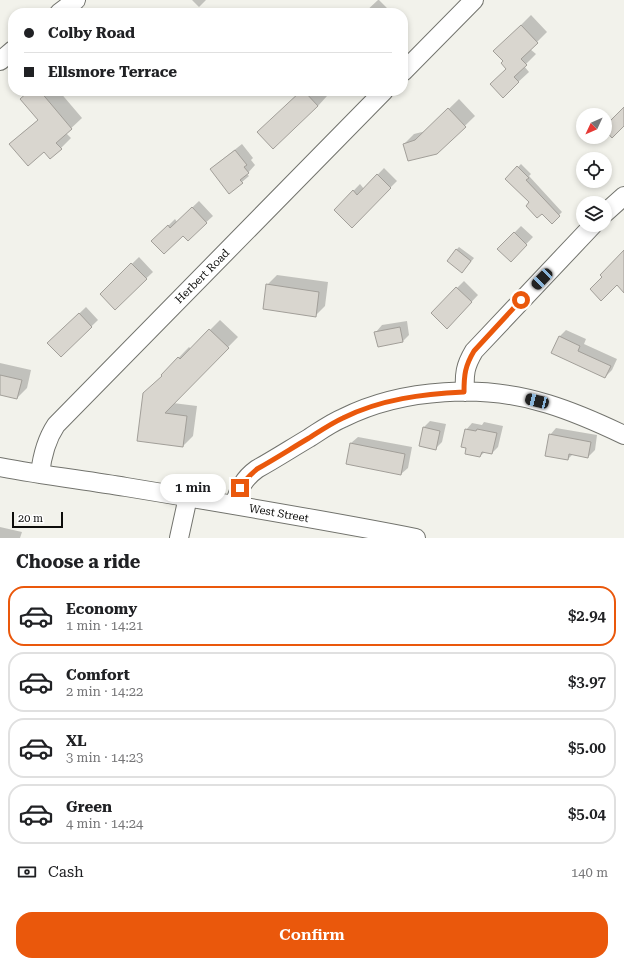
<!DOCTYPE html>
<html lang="en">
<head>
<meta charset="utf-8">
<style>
  body { margin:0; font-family:"Roboto Serif",serif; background:#f2f2f2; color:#202124; height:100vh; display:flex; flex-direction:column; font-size:15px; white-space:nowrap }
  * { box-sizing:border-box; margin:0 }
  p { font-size:13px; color:#757577 }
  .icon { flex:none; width:22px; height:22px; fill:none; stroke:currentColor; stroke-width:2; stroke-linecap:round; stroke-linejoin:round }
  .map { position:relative; height:538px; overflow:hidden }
  .panel { display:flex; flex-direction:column; background:#fff; flex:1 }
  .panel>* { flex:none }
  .guide { position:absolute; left:8px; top:8px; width:400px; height:88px; border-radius:16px; box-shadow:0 2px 6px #0003; display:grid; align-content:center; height:88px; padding:0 16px; background:#fff }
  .needle { width:26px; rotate:226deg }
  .buttons { position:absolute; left:576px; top:108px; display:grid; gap:8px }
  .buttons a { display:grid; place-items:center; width:36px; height:36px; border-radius:50%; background:#fff; box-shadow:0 2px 6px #0003; font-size:20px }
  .scale { position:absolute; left:12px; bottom:10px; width:51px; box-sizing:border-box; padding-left:4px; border:2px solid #0d0d0b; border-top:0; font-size:11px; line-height:14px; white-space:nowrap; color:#0d0d0b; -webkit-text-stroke:3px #fff; paint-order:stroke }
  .end { position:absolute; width:18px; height:18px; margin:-9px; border:5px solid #ea580c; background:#fff; box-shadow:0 0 0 2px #fff }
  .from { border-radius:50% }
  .bubble { position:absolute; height:28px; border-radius:14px; background:#fff; box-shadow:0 2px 6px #0003; font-size:13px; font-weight:600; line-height:28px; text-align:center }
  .car { position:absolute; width:12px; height:24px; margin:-12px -6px; border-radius:5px; box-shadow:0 0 3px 1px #0007; background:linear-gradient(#222 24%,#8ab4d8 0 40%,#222 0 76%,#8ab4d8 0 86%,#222 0) }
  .guide b { display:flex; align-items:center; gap:14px; height:38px; font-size:15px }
  .guide b+b { border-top:1px solid #e0e0e0 }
  .guide i { width:10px; height:10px; background:#202124 }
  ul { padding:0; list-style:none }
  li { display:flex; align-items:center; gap:12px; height:60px; margin:0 8px 6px; padding:0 8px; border:2px solid #e0e0e0; border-radius:16px }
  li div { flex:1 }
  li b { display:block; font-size:15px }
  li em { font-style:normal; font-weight:600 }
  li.current { border-color:#ea580c }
  li>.icon { width:36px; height:36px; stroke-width:1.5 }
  h2 { padding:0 16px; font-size:18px; line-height:48px }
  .pay { display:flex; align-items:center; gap:10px; height:44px; padding:0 16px; font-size:15px }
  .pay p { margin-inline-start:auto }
  .button { display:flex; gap:8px; margin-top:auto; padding:8px 16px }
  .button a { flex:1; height:46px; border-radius:16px; background:#ea580c; color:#fff; font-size:16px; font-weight:600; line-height:46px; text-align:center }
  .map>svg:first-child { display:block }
</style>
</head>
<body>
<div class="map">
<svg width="624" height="538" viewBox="0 0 624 538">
  <rect width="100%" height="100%" fill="#f2f2eb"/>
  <!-- shadow -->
  <path fill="#0003" d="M 192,0 L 206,0 L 199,7 Z
    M 378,0 L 379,0 L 391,12 L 390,13 L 364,13 Z
    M 531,15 L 547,32 L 530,49 L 536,54 L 524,66 L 529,72 L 503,96 L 507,69 L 504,61 L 505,41 Z
    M 29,91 L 59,91 L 82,118 L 66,133 L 71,138 L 61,148 L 44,150 L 21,134 L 39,119 Z
    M 301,91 L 323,91 L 327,96 L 318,106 Z
    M 459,99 L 475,116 L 437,153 L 404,144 L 414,134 L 426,131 Z
    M 242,144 L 253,158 L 251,160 L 255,165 L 247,174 L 249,176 L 242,182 L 211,169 L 218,163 Z
    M 521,164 L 531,174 L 529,176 L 562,212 L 552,222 L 506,179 Z
    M 384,168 L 397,181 L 352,226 L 335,210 L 360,184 L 364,189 Z
    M 199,201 L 213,216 L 188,239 L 183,234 L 153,241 L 175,219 L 177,222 Z
    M 521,226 L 533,237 L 511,260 L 499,248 Z
    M 459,247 L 474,258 L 465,269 L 456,250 Z
    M 139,257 L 153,272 L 115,308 L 101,294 Z
    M 277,275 L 328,282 L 325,306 L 315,316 L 267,285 Z
    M 464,281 L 478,295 L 447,328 L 432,313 Z
    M 86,307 L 98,320 L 61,356 L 49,343 Z
    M 220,320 L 238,337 L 173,403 L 197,406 L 193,436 L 183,446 L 144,393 L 163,375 L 162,375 L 189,347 L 191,349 Z
    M 407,321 L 409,335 L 403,341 L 376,332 L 382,325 Z
    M 566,330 L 586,339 L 584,344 L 617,359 L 612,370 L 605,377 L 552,352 L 560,336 Z
    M 0,363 L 31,370 L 27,388 L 17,398 L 0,394 Z
    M 430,421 L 446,424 L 442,442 L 435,449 L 424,427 Z
    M 484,422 L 503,426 L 498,447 L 492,453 L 485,452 L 480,456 L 466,430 L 472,423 L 482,425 Z
    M 556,428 L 597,435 L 595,450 L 588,457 L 573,454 L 568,459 L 550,435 Z
    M 358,437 L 412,447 L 408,468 L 401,474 L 351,443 Z
    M 0,527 L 22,532 L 20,538 L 0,538 Z"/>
  <!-- building -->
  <path fill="#d9d6cf" stroke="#a29f99" d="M 521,25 L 538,43 L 521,59 L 527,65 L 514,77 L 519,82 L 503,98 L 490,84 L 506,69 L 501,63 L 503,61 L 493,51 Z
    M 29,91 L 40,91 L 72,129 L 56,143 L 62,149 L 50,159 L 44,152 L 28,166 L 9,144 L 38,120 L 20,99 Z
    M 301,91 L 304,91 L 318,106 L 273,149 L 257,132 Z
    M 624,107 L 624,126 L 612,138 L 605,130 L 605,126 Z
    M 448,108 L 466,127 L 437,154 L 408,161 L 403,144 L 415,140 Z
    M 235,150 L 247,165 L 244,167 L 249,173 L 240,180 L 243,183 L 229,194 L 210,169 Z
    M 517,166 L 529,178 L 526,180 L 560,216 L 552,224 L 542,214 L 537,218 L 526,206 L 529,202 L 505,179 Z
    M 377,174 L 391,188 L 352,228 L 334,210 L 353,190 L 357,195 Z
    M 192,207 L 207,223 L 188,241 L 183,236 L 164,254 L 151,241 L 168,225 L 170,228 Z
    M 514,232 L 527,245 L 511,262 L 497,249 Z
    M 456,249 L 471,261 L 462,273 L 447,261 Z
    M 624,250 L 624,293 L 617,285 L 601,301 L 590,289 L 602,277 L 600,275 Z
    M 131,263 L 147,279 L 115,310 L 100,294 Z
    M 266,284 L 319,292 L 316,317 L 263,309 Z
    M 456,287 L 472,302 L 447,329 L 431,313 Z
    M 79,313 L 92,327 L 61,357 L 47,343 Z
    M 400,327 L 403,342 L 378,347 L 374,332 Z
    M 209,329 L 229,348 L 165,413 L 187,416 L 183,447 L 137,441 L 143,393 L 162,376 L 161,375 L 178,357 L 180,359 Z
    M 559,336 L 580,346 L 578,351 L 611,366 L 605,378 L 551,353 Z
    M 0,375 L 22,380 L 17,399 L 0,395 Z
    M 423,427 L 440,431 L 436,450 L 419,446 Z
    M 465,429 L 476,431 L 477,429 L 497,433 L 492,454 L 482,452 L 480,457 L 465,454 L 466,448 L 461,447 Z
    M 549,434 L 591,442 L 588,458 L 569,454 L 568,460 L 545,456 Z
    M 350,443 L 405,454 L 401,475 L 346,464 Z"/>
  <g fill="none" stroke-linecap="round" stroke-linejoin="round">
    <!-- minor casing -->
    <g stroke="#72736d" stroke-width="20">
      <path id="minor" d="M 59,13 L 76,0
        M 0,61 L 13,50
        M 403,72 L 474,0
        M 605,213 L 624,196
        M 465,392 C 464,374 465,366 474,351 L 593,225
        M 0,467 C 42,475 84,480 126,487 C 223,503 320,519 416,538
        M 40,474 C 42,456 46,440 56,425 L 384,91
        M 234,505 C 239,489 243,479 257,469 C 275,459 292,448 309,438 C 320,431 331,423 343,418 C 403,388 485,384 548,404 C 574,412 599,423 624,435
        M 179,538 L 188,497"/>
    </g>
    <!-- minor -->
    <use href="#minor" stroke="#fff" stroke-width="18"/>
  </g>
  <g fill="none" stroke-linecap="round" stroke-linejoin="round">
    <!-- route -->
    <path stroke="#ea580c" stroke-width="5" d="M 240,488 C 244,480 250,475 257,469 C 275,459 292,448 309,438 C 320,431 332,423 343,418 C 381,399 423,394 464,392 C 464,375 465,366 474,351 L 521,300"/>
  </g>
  <g text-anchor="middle" stroke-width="3" stroke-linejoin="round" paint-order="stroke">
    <!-- street labels -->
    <g font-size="11" fill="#0d0d0b" stroke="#fff">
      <text transform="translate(202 276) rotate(-45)" y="4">Herbert Road</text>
      <text transform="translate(279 513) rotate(10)" y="4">West Street</text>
    </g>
  </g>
</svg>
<div class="buttons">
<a><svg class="needle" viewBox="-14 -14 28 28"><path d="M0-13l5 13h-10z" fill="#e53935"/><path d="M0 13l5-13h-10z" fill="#757577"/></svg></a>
<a><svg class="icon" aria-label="locate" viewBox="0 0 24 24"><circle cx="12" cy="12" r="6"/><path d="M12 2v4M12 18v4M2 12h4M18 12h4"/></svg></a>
<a><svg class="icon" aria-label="layers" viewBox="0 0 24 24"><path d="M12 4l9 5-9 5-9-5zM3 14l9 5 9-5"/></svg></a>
</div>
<div class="scale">20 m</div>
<i class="end from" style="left:521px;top:300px"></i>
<i class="end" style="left:240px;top:488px"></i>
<div class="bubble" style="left:160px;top:474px;width:66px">1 min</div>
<i class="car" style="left:542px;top:279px;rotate:224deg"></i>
<i class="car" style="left:537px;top:401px;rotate:284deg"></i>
<div class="guide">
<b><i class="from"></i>Colby Road</b>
<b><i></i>Ellsmore Terrace</b>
</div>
</div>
<section class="panel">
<h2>Choose a ride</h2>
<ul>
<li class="current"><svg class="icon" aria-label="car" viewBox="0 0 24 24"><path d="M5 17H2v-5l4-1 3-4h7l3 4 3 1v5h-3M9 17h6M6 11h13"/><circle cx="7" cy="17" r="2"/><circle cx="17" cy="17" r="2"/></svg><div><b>Economy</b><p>1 min · 14:21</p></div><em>$2.94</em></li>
<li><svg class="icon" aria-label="car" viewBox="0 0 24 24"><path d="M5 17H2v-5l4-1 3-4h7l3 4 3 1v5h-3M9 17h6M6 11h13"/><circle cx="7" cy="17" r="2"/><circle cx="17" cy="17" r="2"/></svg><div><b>Comfort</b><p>2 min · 14:22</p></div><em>$3.97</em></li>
<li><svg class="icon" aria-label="car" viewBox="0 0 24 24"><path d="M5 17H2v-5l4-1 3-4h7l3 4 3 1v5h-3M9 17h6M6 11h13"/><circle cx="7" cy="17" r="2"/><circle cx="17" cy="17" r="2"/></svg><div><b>XL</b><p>3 min · 14:23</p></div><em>$5.00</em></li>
<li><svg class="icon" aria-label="car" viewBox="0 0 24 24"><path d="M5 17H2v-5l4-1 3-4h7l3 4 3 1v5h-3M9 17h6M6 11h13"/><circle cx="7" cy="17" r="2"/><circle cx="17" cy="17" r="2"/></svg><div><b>Green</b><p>4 min · 14:24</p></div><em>$5.04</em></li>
</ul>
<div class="pay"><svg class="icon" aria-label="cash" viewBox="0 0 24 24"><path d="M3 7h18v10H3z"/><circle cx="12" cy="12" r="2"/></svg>Cash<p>140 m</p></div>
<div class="button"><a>Confirm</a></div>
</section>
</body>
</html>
